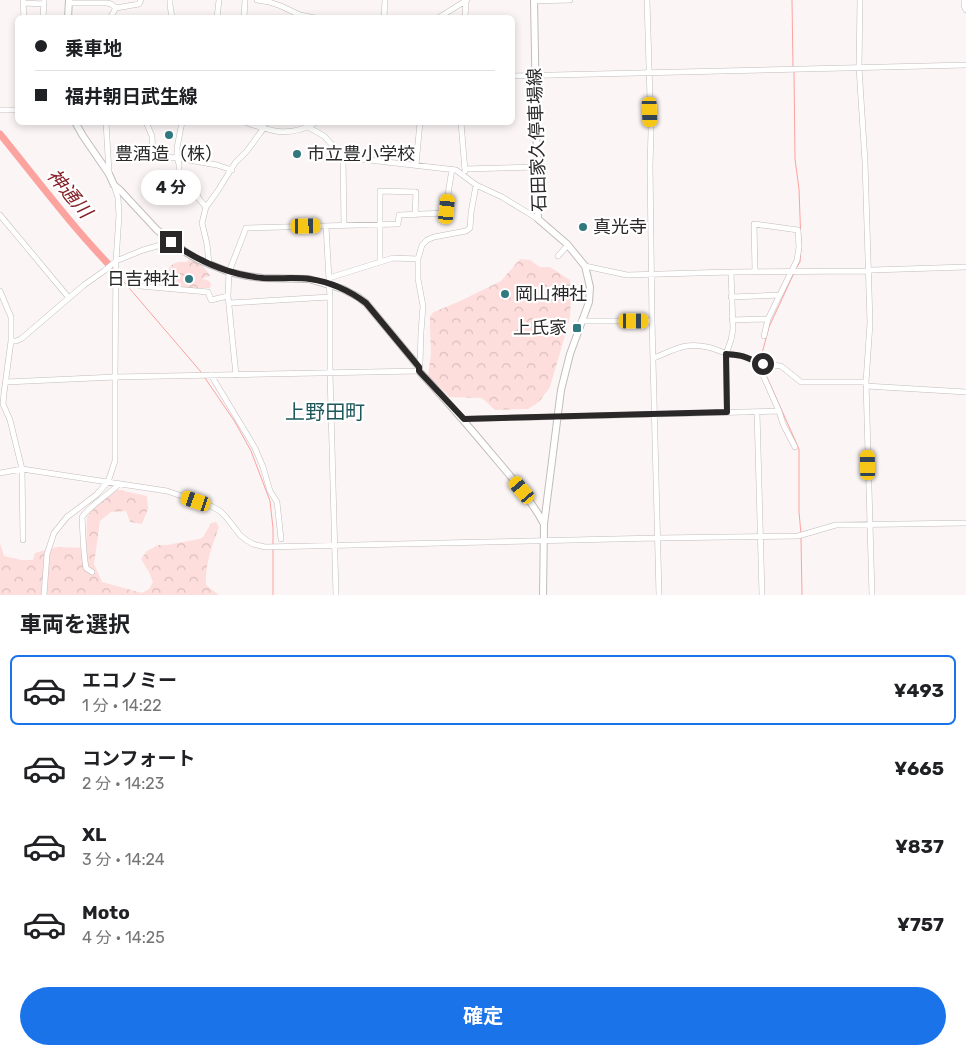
<!DOCTYPE html>
<html lang="ja">
<head>
<meta charset="utf-8">
<style>
  body { margin:0; font-family:Rubik,"Noto Sans JP",sans-serif; background:#f2f2f2; color:#202124; height:100vh; display:flex; flex-direction:column; font-size:19px; white-space:nowrap }
  * { box-sizing:border-box; margin:0 }
  p { font-size:16px; color:#757577 }
  .icon { flex:none; width:28px; height:28px; fill:none; stroke:currentColor; stroke-width:2; stroke-linecap:round; stroke-linejoin:round }
  .map { position:relative; height:595px; overflow:hidden }
  .drawer { display:flex; flex-direction:column; background:#fff; flex:1 }
  .drawer>* { flex:none }
  .hud { position:absolute; left:15px; top:15px; width:500px; height:110px; border-radius:8px; box-shadow:0 2px 8px #0003; display:grid; align-content:center; height:110px; padding:0 20px; background:#fff }
  .end { position:absolute; width:22px; height:22px; margin:-11px; border:6px solid #2a2828; background:#fff; box-shadow:0 0 0 2px #fff }
  .from { border-radius:50% }
  .bubble { position:absolute; height:35px; border-radius:18px; background:#fff; box-shadow:0 2px 8px #0003; font-size:16px; font-weight:700; line-height:35px; text-align:center }
  .car { position:absolute; width:15px; height:30px; margin:-15px -8px; border-radius:6px; box-shadow:0 0 4px 1px #0007; background:linear-gradient(#f5c518 24%,#345 0 40%,#f5c518 0 76%,#345 0 86%,#f5c518 0) }
  .hud b { display:flex; align-items:center; gap:18px; height:48px; font-size:19px }
  .hud b+b { border-top:1px solid #e0e0e0 }
  .hud i { width:12px; height:12px; background:#202124 }
  ul { padding:0; list-style:none }
  li { display:flex; align-items:center; gap:15px; height:70px; margin:0 10px 8px; padding:0 10px; border:2px solid transparent; border-radius:8px }
  li div { flex:1 }
  li b { display:block; font-size:19px }
  li em { font-style:normal; font-weight:700 }
  li.current { border-color:#1a73e8 }
  li>.icon { width:45px; height:45px; stroke-width:1.5 }
  h2 { padding:0 20px; font-size:22px; line-height:60px }
  .primary-button { display:flex; gap:10px; margin-top:auto; padding:10px 20px }
  .primary-button a { flex:1; height:58px; border-radius:30px; background:#1a73e8; color:#fff; font-size:20px; font-weight:700; line-height:58px; text-align:center }
  .map>svg:first-child { display:block }
</style>
</head>
<body>
<div class="map">
<svg width="966" height="595" viewBox="0 0 966 595">
  <defs>
    <pattern id="forest-crowns" width="20" height="18" patternUnits="userSpaceOnUse" patternTransform="scale(1.25)"><rect width="20" height="18" fill="#fededc"/><path d="M2 6a3 3 0 1 1 6 0M12 15a3 3 0 1 1 6 0" fill="none" stroke="#dabebd"/></pattern>
  </defs>
  <rect width="100%" height="100%" fill="#fcf5f5"/>
  <!-- forest -->
  <path fill="url(#forest-crowns)" d="M 189,259 C 197,260 207,269 210,276 L 203,278 L 203,279 L 209,281 L 211,284 L 210,288 L 186,288 L 170,286 C 166,277 166,264 179,262 C 182,262 185,262 187,262 Z
    M 520,259 L 530,260 L 540,267 L 550,267 L 570,280 L 571,293 L 570,316 L 564,339 L 550,387 L 539,402 L 528,409 L 495,410 L 482,398 L 450,397 L 434,382 L 428,376 L 431,354 L 430,327 L 430,316 L 434,312 L 460,301 L 501,281 Z
    M 111,488 L 147,496 L 148,509 L 142,524 L 130,522 L 126,511 L 111,512 L 100,521 L 94,564 L 102,582 L 142,593 L 149,589 L 153,582 L 149,572 L 141,559 L 147,551 L 158,545 L 167,545 L 199,539 L 203,537 L 211,523 L 216,522 L 219,527 C 212,546 205,564 206,585 L 219,595 L 0,595 L 0,543 L 4,556 L 21,560 L 33,560 L 35,553 L 56,547 L 86,548 L 87,517 Z"/>
  <g fill="none" stroke-linecap="round" stroke-linejoin="round">
    <!-- stream -->
    <path stroke="#fca29f" stroke-width="1" d="M 792,0 L 793,67
      M 794,71 L 795,159 L 799,189 L 801,244
      M 797,267 L 800,262 L 801,248
      M 118,275 L 201,372
      M 761,362 L 760,361 L 769,327 L 794,273
      M 762,366 L 799,449 L 799,512 L 801,534
      M 205,378 L 235,422 L 251,451 L 270,501 L 273,528 L 273,544
      M 801,538 L 802,595
      M 273,548 L 273,595"/>
    <!-- river -->
    <path stroke="#fca29f" stroke-width="7" d="M 0,134 C 38,181 74,229 116,272"/>
    <!-- minor casing -->
    <g stroke="#c2bcbc" stroke-width="6">
      <path id="minor" d="M 23,0 L 24,18
        M 170,0 L 170,5 L 172,18
        M 257,0 L 269,2 L 281,6 L 300,15 L 315,18
        M 647,0 L 651,132 L 650,165 L 652,321 L 659,595
        M 860,0 L 859,67 L 865,162 L 870,323 L 866,382 L 872,595
        M 964,0 L 964,6 L 966,10
        M 534,1 L 570,0
        M 23,3 L 44,4
        M 69,3 L 107,3 L 111,4 L 116,8
        M 43,18 L 44,0
        M 110,18 L 116,8 L 139,4 L 141,0
        M 217,18 L 219,0
        M 244,18 L 245,0
        M 384,18 L 385,0
        M 438,18 L 467,0
        M 465,18 L 466,0
        M 512,76 L 966,65
        M 0,110 L 18,110
        M 106,122 L 109,173
        M 146,122 L 152,136 L 153,156 L 177,158 L 217,165 L 232,170
        M 182,122 L 177,148 L 177,158 L 179,164 L 179,187 L 196,192 L 199,199 L 206,207
        M 245,122 C 273,132 289,138 317,122
        M 461,122 L 465,171
        M 308,127 L 324,136 L 343,157 L 344,225
        M 343,157 L 456,170 L 476,185 L 502,197 L 538,219
        M 416,165 L 420,122
        M 465,169 L 537,167
        M 0,215 L 69,298
        M 326,226 L 330,297 L 330,373 L 336,595
        M 558,256 L 568,245
        M 380,262 L 380,191 L 416,192 L 415,215
        M 209,264 L 207,244 L 202,223 L 206,207 L 217,192 L 235,163 L 247,151 L 263,129 L 264,122
        M 585,266 L 627,275 L 731,272 L 866,271 L 872,270 L 966,267
        M 755,270 L 754,224 L 798,230 L 799,247 L 797,260 L 768,319 L 764,336
        M 329,278 L 393,258 L 418,259
        M 140,286 L 208,292 L 211,300 L 228,296
        M 0,291 L 11,317 L 11,341 L 4,393 L 3,404 L 10,420 L 22,469 L 23,540
        M 731,297 L 780,295
        M 229,303 L 330,297
        M 732,320 L 768,319
        M 581,321 L 652,321
        M 11,341 L 16,341 L 21,339 L 84,285 L 104,271 L 116,261 L 143,250 L 171,242
        M 654,358 C 674,350 684,342 707,347 C 713,348 719,351 725,353 C 740,357 745,354 758,364 L 779,411 L 783,424 L 795,447
        M 758,364 L 781,366 L 801,382 L 866,382
        M 419,367 L 420,363 L 421,332 L 423,306 L 418,279 L 418,259 L 422,245 L 427,240 L 434,237 L 466,231 L 470,228 L 471,213 L 476,185
        M 211,375 L 255,448 L 263,467 L 270,491 L 277,502 L 281,539
        M 236,375 L 228,296 L 229,272 L 246,228 L 398,224 L 399,215 L 445,213 L 452,169
        M 6,382 L 115,377 L 419,371
        M 866,386 L 966,392
        M 727,412 L 726,354 L 731,340 L 733,329 L 731,272
        M 757,412 L 762,595
        M 464,419 L 779,411
        M 0,473 L 22,469 L 167,491 L 211,506 L 220,511 L 226,517 L 240,535 L 246,540 L 253,544 L 265,547 L 658,538 L 798,536 L 836,525 L 966,523
        M 92,572 L 86,568 C 83,551 83,534 82,517 C 92,504 107,496 119,484
        M 44,595 L 47,554 L 54,533 L 67,517 L 96,495 L 108,482 L 115,461 L 115,377 L 116,261 L 119,215 L 118,198 L 114,185"/>
    </g>
    <!-- major casing -->
    <g stroke="#c2bcbc" stroke-width="8">
      <path id="major" d="M 534,0 L 538,219 L 567,244 L 585,266 L 590,287 L 589,302 L 570,354 L 561,390 L 544,524 L 543,595
        M 68,18 L 69,0
        M 75,122 L 83,136 L 109,174 L 114,185 L 119,189 L 157,230 L 187,253 L 199,260 L 229,272 L 247,276 L 263,278 L 309,279 L 343,289 L 358,297 L 366,303 L 419,367 L 419,371 C 446,400 471,429 496,459 C 514,480 531,500 544,524"/>
    </g>
    <!-- minor -->
    <use href="#minor" stroke="#fff" stroke-width="5"/>
    <!-- major -->
    <use href="#major" stroke="#fff" stroke-width="6"/>
  </g>
  <g fill="none" stroke-linecap="round" stroke-linejoin="round">
    <!-- route -->
    <path stroke="#2a2828" stroke-width="6" d="M 171,242 C 198,261 230,275 263,278 C 279,279 295,277 310,279 C 330,282 350,291 366,303 L 419,367 L 419,371 L 464,419 L 727,412 L 726,354 C 739,355 748,356 758,364 L 763,364"/>
  </g>
  <!-- markers -->
  <g fill="#30797f" stroke="#fff" stroke-width="2">
    <circle cx="169" cy="135" r="5"/>
    <circle cx="297" cy="154" r="5"/>
    <circle cx="583" cy="227" r="5"/>
    <circle cx="189" cy="279" r="5"/>
    <circle cx="505" cy="294" r="5"/>
    <rect x="572" y="323" width="10" height="10" rx="2.5"/>
  </g>
  <g text-anchor="middle" stroke-width="4.5" stroke-linejoin="round" paint-order="stroke">
    <!-- street labels -->
    <g font-size="18" fill="#2a2828" stroke="#fff">
      <text transform="translate(537 140) rotate(-92)" y="6">石田家久停車場線</text>
    </g>
    <!-- poi labels -->
    <g font-size="18" fill="#2a2828" stroke="#fff" text-anchor="start">
      <text x="169" y="160" text-anchor="middle">豊酒造（株）</text>
      <text x="307" y="160">市立豊小学校</text>
      <text x="593" y="233">真光寺</text>
      <text x="179" y="285" text-anchor="end">日吉神社</text>
      <text x="515" y="300">岡山神社</text>
      <text x="567" y="334" text-anchor="end">上氏家</text>
    </g>
    <!-- water labels -->
    <g font-size="19" font-style="italic" fill="#872027" stroke="#fff">
      <text transform="translate(70 193) rotate(50)" y="7">神通川</text>
    </g>
    <!-- quarter labels -->
    <g font-size="20" fill="#1b575b" stroke="#fff">
      <text x="325" y="419">上野田町</text>
    </g>
  </g>
</svg>
<i class="end from" style="left:763px;top:364px"></i>
<i class="end" style="left:171px;top:242px"></i>
<div class="bubble" style="left:141px;top:170px;width:60px">4 分</div>
<i class="car" style="left:650px;top:112px;rotate:178deg"></i>
<i class="car" style="left:447px;top:209px;rotate:6deg"></i>
<i class="car" style="left:306px;top:226px;rotate:89deg"></i>
<i class="car" style="left:634px;top:321px;rotate:90deg"></i>
<i class="car" style="left:868px;top:465px;rotate:359deg"></i>
<i class="car" style="left:522px;top:490px;rotate:320deg"></i>
<i class="car" style="left:196px;top:501px;rotate:289deg"></i>
<div class="hud">
<b><i class="from"></i>乗車地</b>
<b><i></i>福井朝日武生線</b>
</div>
</div>
<section class="drawer">
<h2>車両を選択</h2>
<ul>
<li class="current"><svg class="icon" aria-label="car" viewBox="0 0 24 24"><path d="M5 17H2v-5l4-1 3-4h7l3 4 3 1v5h-3M9 17h6M6 11h13"/><circle cx="7" cy="17" r="2"/><circle cx="17" cy="17" r="2"/></svg><div><b>エコノミー</b><p>1 分 · 14:22</p></div><em>¥493</em></li>
<li><svg class="icon" aria-label="car" viewBox="0 0 24 24"><path d="M5 17H2v-5l4-1 3-4h7l3 4 3 1v5h-3M9 17h6M6 11h13"/><circle cx="7" cy="17" r="2"/><circle cx="17" cy="17" r="2"/></svg><div><b>コンフォート</b><p>2 分 · 14:23</p></div><em>¥665</em></li>
<li><svg class="icon" aria-label="car" viewBox="0 0 24 24"><path d="M5 17H2v-5l4-1 3-4h7l3 4 3 1v5h-3M9 17h6M6 11h13"/><circle cx="7" cy="17" r="2"/><circle cx="17" cy="17" r="2"/></svg><div><b>XL</b><p>3 分 · 14:24</p></div><em>¥837</em></li>
<li><svg class="icon" aria-label="car" viewBox="0 0 24 24"><path d="M5 17H2v-5l4-1 3-4h7l3 4 3 1v5h-3M9 17h6M6 11h13"/><circle cx="7" cy="17" r="2"/><circle cx="17" cy="17" r="2"/></svg><div><b>Moto</b><p>4 分 · 14:25</p></div><em>¥757</em></li>
</ul>
<div class="primary-button"><a>確定</a></div>
</section>
</body>
</html>
